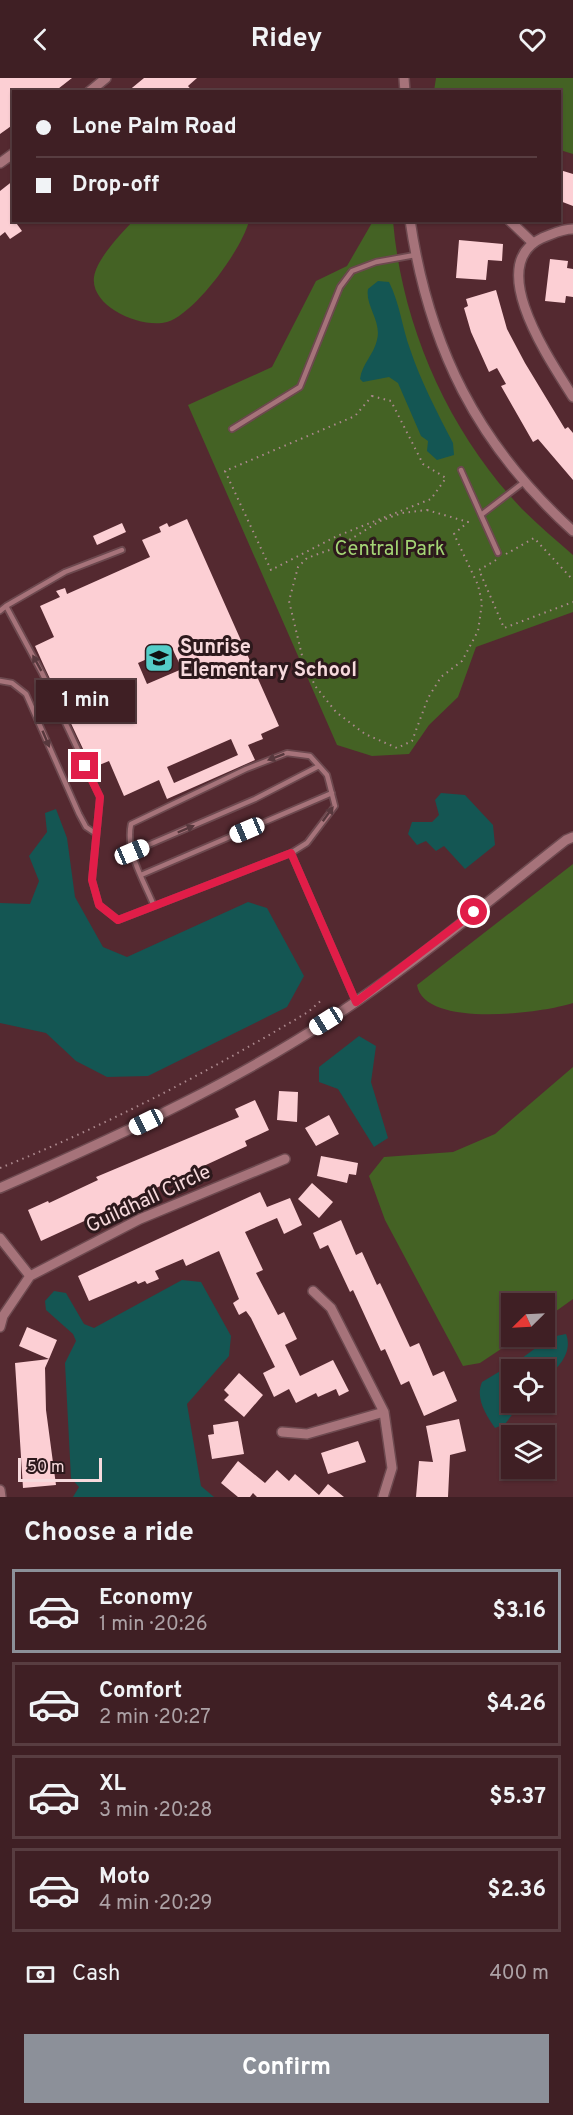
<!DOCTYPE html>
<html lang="en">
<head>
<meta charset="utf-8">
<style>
  body { margin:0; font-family:Overpass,sans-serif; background:#4a2c31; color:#f1f3f6; height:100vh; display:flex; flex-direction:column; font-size:22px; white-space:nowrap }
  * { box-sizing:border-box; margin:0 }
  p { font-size:20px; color:#ada2a6 }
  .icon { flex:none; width:33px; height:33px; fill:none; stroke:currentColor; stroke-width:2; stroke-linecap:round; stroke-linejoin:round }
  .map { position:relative; height:1419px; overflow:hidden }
  .sheet { display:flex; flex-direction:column; background:#3f1f24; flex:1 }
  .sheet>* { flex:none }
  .guide { position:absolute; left:12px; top:12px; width:549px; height:132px; border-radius:0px; box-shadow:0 2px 4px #0004,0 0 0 2px #583d41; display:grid; align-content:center; height:132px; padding:0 24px; background:#3f1f24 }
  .needle { width:39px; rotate:246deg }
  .tools { position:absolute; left:501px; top:1215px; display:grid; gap:12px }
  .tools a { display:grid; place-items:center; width:54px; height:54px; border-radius:0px; background:#3f1f24; box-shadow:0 2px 4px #0004,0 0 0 2px #583d41; font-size:30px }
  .scale { position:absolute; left:18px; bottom:15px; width:84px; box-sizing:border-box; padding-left:6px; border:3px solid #f7dadd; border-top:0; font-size:16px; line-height:21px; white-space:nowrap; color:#f7dadd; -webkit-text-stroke:4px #2d191c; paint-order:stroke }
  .end { position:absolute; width:27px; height:27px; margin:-14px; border:8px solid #e11d48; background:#fff; box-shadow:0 0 0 3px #fff }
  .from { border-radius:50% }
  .bubble { position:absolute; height:42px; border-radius:0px; background:#3f1f24; box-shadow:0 2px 4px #0004,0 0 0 2px #583d41; font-size:20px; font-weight:700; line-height:42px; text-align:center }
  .car { position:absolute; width:18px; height:36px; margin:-18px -9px; border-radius:8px; box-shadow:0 0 4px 2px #0007; background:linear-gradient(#fff 24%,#345 0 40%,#fff 0 76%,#345 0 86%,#fff 0) }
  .guide b { display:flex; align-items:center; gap:21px; height:57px; font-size:22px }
  .guide b+b { border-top:2px solid #583d41 }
  .guide i { width:15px; height:15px; background:#f1f3f6 }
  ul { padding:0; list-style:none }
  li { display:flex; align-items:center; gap:18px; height:84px; margin:0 12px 9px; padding:0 12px; border:3px solid #583d41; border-radius:0px }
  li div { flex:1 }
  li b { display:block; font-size:22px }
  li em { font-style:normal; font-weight:700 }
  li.active { border-color:#8c9099 }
  li>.icon { width:54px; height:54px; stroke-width:1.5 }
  h2 { padding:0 24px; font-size:27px; line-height:72px }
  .pay { display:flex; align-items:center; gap:15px; height:66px; padding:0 24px; font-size:22px }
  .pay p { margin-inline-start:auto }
  .button { display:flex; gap:12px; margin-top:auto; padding:12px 24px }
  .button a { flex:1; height:69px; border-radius:0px; background:#8c9099; color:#fff; font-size:24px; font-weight:700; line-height:69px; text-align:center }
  header { display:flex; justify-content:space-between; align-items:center; height:78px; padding:0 24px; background:#3f1f24; font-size:27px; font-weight:700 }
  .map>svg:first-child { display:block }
</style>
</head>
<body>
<header><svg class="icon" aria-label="back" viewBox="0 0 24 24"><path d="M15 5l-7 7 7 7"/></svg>Ridey<svg class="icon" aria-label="heart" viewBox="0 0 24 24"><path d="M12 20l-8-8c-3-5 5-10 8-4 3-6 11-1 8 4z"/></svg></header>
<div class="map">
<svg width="573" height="1419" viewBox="0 0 573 1419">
  <rect width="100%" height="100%" fill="#542930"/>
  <!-- green -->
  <path fill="#446224" d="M 436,0 L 573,0 L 573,76 L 560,72 L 560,14 L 434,13 Z
    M 134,142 L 249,142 L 249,143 C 242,171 195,236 167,244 C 142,251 90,229 94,199 C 97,180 121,156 134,142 Z
    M 373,143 L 393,143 C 402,248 448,353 522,431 C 538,447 556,462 573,477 L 573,534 L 476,569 L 458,619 L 429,647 L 409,676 L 372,678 L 337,667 L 188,327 L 272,289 L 316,203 L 347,188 Z
    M 573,786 L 573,925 C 543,935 424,951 417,907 Z
    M 573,989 L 573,1221 L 545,1241 L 544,1226 L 512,1226 L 512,1258 L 519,1259 L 480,1285 L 463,1288 L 385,1142 L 369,1098 L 384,1079 L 453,1074 L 495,1056 Z"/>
  <!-- water -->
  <path fill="#145653" d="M 378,203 L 389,204 C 400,226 402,249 410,271 C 421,304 437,334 453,365 L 454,377 L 437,382 L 427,373 L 428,363 L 421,358 L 398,305 L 389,299 L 363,304 L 360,301 C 362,286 374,276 377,262 C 382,243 365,228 368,211 Z
    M 441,715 L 465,717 L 493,747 L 495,767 L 465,791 L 444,768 L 436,773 L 426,763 L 417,767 L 408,756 L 412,744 L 432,744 L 439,737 L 435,722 Z
    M 56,731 L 67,760 L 75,819 L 103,869 L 127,879 L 248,824 L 267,830 L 304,898 L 287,929 L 148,998 L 107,999 L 76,983 L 46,955 L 0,945 L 0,825 L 30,826 L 39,803 L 29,778 L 47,754 L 45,735 Z
    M 359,958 L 376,968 L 371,1004 L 388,1060 L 374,1069 L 338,1011 L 319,1004 L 319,989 Z
    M 182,1202 L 201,1204 L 231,1258 L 229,1278 L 187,1326 L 201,1408 L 214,1419 L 73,1419 L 79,1409 L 71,1400 L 65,1285 L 76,1263 L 73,1256 L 46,1232 L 45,1223 L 54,1213 L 66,1215 L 84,1246 L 94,1250 Z
    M 566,1256 C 573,1274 559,1290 545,1300 L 544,1292 L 512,1292 L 512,1324 L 521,1325 L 505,1346 L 495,1350 C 486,1337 475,1320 482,1304 L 522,1280 L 551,1259 Z"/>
  <!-- building -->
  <path fill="#fccfd4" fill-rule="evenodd" d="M 0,0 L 72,0 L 54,14 L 14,14 L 14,46 L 0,56 Z
    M 144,0 L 197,0 L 188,8 L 193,14 L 127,14 Z
    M 560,92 L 573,96 L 573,128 L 560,123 Z
    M 14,102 L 14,142 L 22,153 L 10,161 L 5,154 L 0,158 L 0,113 Z
    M 459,162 L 503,166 L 502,183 L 488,182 L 486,202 L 456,200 Z
    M 550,181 L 568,183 L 567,190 L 573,191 L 573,219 L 566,218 L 565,225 L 545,223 Z
    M 496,212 L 507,251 L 525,285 L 565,351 L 568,349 L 573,355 L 573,402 L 538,361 L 533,364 L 501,308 L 506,306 L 497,290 L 489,294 L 471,254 L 464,230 L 468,228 L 466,221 Z
    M 187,441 L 279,648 L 261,656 L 263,661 L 248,667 L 255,682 L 167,721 L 159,702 L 124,718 L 109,683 L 92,690 L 44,588 L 35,568 L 54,559 L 40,528 L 60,519 L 56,513 L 65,510 L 67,516 L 150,479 L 142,462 L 161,454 L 159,449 L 167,445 L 169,449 ZM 172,570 L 182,591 L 147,606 L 138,585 ZM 231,661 L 238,677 L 174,705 L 167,689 Z
    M 122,445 L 126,454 L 97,467 L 93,458 Z
    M 279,1013 L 298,1014 L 297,1044 L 277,1042 Z
    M 255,1022 L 269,1052 L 245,1063 L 247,1068 L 41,1163 L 28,1132 L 48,1123 L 49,1125 L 98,1102 L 96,1099 L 239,1039 L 235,1031 Z
    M 329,1037 L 339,1056 L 316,1068 L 305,1050 Z
    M 321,1078 L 358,1085 L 356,1097 L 349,1096 L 347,1105 L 317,1098 Z
    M 312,1105 L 333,1124 L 319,1140 L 298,1121 Z
    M 260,1114 L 267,1129 L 290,1120 L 302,1147 L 284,1156 L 277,1140 L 245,1154 L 263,1192 L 256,1195 L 278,1237 L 284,1234 L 297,1261 L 285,1267 L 300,1298 L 333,1282 L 349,1313 L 339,1318 L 336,1311 L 318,1319 L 316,1315 L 296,1325 L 289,1311 L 274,1319 L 263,1295 L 275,1289 L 251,1240 L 246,1233 L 239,1237 L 233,1225 L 239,1221 L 219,1173 L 186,1188 L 183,1181 L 155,1193 L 159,1201 L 147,1206 L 145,1203 L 138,1206 L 136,1203 L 89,1223 L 78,1198 Z
    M 341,1142 L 356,1177 L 362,1174 L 377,1207 L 380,1205 L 410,1269 L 419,1265 L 433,1298 L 444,1293 L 457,1323 L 424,1338 L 409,1303 L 401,1307 L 385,1271 L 381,1273 L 353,1212 L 350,1214 L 328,1167 L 320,1171 L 313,1155 Z
    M 27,1249 L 57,1262 L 49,1281 L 19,1268 Z
    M 49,1281 L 45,1290 L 46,1332 L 56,1407 L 23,1410 L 15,1285 Z
    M 239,1295 L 263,1317 L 244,1339 L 224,1322 L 229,1317 L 224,1312 Z
    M 459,1341 L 466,1373 L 450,1377 L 448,1419 L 416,1419 L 419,1383 L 433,1384 L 426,1348 Z
    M 238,1343 L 244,1376 L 212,1381 L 208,1357 L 214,1356 L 213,1347 Z
    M 358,1363 L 366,1384 L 328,1396 L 321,1375 Z
    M 238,1383 L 265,1405 L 277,1392 L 289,1403 L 295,1396 L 319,1417 L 328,1406 L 344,1419 L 257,1419 L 253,1415 L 250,1419 L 238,1419 L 221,1405 Z"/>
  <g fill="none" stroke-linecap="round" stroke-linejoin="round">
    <!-- service casing -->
    <g stroke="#6d494f" stroke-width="8">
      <path id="service" d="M 232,351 L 300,309 L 340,209 L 352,193 L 376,184 L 415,177
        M 461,392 L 481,437 L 524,404
        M 481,437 L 498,475
        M 6,528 L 65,494 L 122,472
        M 0,533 L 6,528 L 42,595 L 100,719 L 92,802 L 99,827 L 118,842 L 291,775 L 307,765 L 335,728 L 327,697 L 319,688
        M 0,603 L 12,605 L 26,616 L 79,736 L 86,749 L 95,755
        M 132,774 L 255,721 L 319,688 L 310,678 L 287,675 L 246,691 L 131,746 C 125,774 144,803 154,828
        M 291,775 L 356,924
        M 141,797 L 332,715"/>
    </g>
    <!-- minor casing -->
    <g stroke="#6d494f" stroke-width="12">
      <path id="minor" d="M 404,0 L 405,14
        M 89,14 L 106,0
        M 0,85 L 14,75
        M 410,142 C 429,270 477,366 573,453
        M 509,142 L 533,165
        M 573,151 C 561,151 553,156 542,160 C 483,187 552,285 573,319
        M 0,1110 C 123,1056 246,1000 357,923 C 430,873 497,816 566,762 L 573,759
        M 0,1160 L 30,1198
        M 313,1213 L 331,1230 L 384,1334 L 392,1390 L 383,1419
        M 0,1249 L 3,1238 L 30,1198 L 140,1141 L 285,1081
        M 282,1354 L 307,1356 L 384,1334
        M 0,1412 L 1,1419"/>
    </g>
    <!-- path -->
    <path stroke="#ac898e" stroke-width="2" stroke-dasharray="1.5 4.5" stroke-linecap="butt" d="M 372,318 L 391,323 L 423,386 L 446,400 L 431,421 L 337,458 L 271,492 L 225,393 L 355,338 Z
      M 427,432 L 468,444 L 454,456 L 478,507 L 482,525 L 478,553 L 462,583 L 441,599 L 428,620 L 412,663 L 397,670 L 365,656 L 336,634 L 316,609 L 304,586 L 289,523 L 298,489 L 307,480 L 338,469 L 380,443 L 402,435 Z
      M 506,476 L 534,460 L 573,502
      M 496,482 L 479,492 L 504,550 L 573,524
      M 0,1090 C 108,1047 208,994 308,934 L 323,921"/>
    <!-- service -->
    <use href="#service" stroke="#a6737a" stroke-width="4.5"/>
    <!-- minor -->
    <use href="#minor" stroke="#a6737a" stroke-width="9"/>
  </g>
  <!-- one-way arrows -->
  <defs><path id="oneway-solid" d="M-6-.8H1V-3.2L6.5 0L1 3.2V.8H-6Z" transform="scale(1.5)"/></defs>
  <g fill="#57383d">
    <use href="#oneway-solid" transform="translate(37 585) rotate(-119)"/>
    <use href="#oneway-solid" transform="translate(46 661) rotate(67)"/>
    <use href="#oneway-solid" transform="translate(276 679) rotate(159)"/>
    <use href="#oneway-solid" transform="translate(328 736) rotate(-54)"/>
    <use href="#oneway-solid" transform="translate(186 751) rotate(-23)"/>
  </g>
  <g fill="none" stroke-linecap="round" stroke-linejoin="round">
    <!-- route -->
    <path stroke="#e11d48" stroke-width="8" d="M 85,688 L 100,719 L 92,802 L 99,827 L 118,842 L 291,775 L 356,924 L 474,834"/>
  </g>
  <!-- icons -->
  <defs>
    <g id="school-square" transform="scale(1.5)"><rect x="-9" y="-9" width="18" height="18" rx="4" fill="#54cdc8" stroke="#2d191c"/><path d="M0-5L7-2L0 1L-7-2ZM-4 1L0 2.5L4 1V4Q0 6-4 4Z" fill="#111"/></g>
  </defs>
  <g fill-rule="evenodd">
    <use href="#school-square" x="159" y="580"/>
  </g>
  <g text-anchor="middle" stroke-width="6" stroke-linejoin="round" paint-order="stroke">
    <!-- park labels -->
    <g font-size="20" fill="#a4d575" stroke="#2d191c">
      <text x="390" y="477">Central Park</text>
    </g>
    <!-- poi labels -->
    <g font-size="20" font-weight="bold" fill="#f7dadd" stroke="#2d191c" text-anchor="start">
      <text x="180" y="575">Sunrise<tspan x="180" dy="23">Elementary School</tspan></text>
    </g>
    <!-- street labels -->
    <g font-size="20" fill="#f7dadd" stroke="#2d191c">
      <text transform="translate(148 1120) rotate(-25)" y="7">Guildhall Circle</text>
    </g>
  </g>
</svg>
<div class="tools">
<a><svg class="needle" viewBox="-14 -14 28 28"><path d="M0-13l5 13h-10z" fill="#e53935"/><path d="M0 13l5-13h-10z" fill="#ada2a6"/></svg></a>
<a><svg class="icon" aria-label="locate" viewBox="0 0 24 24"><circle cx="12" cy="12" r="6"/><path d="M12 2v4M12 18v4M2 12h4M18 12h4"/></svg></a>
<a><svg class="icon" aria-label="layers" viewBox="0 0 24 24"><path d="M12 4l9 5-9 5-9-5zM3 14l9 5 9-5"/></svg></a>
</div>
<div class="scale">50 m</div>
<i class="end from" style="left:474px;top:834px"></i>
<i class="end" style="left:85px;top:688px"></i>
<div class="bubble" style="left:36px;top:602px;width:99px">1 min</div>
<i class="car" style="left:247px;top:752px;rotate:247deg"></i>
<i class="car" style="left:132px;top:774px;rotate:67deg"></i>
<i class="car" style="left:326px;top:943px;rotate:238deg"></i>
<i class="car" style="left:146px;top:1044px;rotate:244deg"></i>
<div class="guide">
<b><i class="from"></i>Lone Palm Road</b>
<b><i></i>Drop-off</b>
</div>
</div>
<section class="sheet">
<h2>Choose a ride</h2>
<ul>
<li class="active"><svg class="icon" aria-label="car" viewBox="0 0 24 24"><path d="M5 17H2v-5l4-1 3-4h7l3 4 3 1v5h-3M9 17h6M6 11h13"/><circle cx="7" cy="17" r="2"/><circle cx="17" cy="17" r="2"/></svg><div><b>Economy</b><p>1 min · 20:26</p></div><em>$3.16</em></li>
<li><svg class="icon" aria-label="car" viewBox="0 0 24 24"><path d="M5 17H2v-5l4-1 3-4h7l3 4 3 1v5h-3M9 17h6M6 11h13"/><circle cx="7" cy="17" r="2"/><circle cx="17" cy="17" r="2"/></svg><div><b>Comfort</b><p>2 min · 20:27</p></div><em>$4.26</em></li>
<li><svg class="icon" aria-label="car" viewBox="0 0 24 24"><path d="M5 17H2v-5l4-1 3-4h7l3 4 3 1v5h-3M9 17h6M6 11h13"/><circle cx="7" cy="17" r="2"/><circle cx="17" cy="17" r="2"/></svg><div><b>XL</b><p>3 min · 20:28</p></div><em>$5.37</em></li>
<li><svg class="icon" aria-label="car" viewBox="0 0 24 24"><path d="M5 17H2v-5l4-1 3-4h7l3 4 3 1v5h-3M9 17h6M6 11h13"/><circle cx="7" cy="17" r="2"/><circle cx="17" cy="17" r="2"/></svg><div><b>Moto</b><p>4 min · 20:29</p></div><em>$2.36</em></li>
</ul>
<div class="pay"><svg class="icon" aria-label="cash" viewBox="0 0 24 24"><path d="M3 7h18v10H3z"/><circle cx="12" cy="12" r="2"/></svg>Cash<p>400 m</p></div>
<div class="button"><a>Confirm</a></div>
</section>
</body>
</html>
